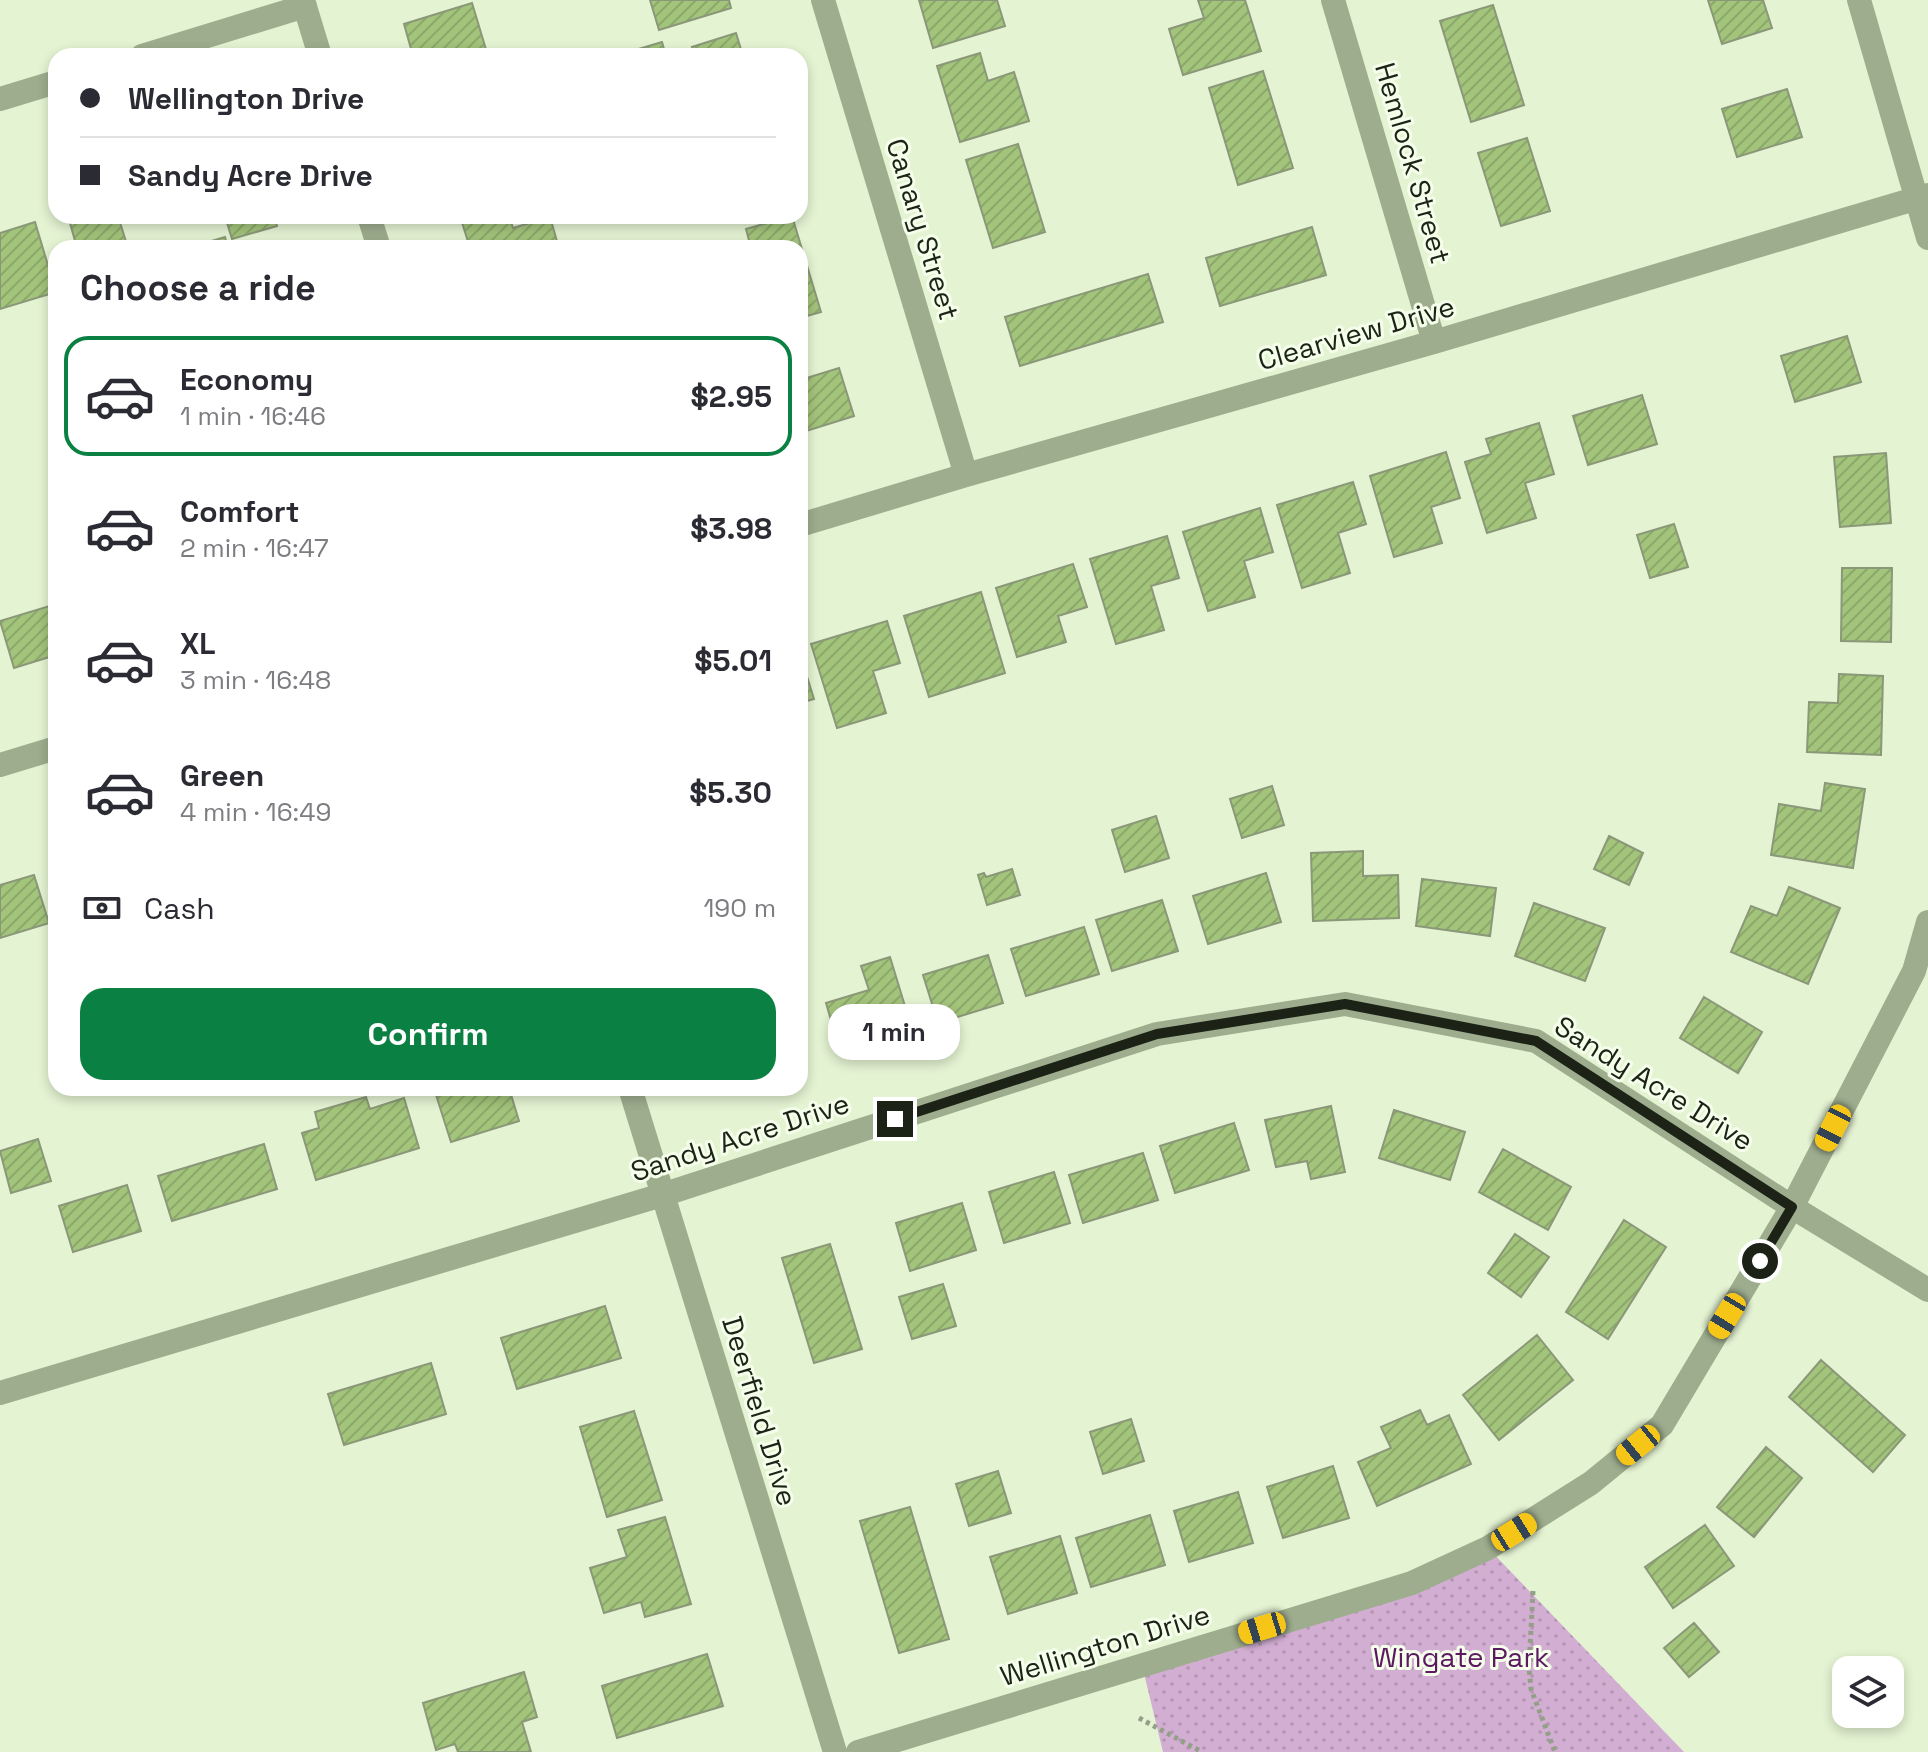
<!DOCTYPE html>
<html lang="en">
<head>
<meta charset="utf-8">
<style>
  body { margin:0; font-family:"Space Grotesk",sans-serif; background:#f2f2f3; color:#2b2b33; height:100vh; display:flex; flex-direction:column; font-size:30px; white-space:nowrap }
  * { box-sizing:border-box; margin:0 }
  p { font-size:26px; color:#7c7c81 }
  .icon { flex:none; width:44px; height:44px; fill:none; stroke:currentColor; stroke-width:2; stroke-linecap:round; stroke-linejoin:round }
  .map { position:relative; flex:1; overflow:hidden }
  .sheet { position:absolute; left:48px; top:240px; width:760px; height:856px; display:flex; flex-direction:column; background:#fff; border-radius:24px; box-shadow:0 4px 12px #0003 }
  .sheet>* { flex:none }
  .hud { position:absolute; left:48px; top:48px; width:760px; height:176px; border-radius:24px; box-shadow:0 4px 12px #0003; display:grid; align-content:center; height:176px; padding:0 32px; background:#fff }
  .fabs { position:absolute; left:1832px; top:1656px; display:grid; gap:16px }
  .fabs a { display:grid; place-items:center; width:72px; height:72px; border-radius:16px; background:#fff; box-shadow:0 4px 12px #0003; font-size:40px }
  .end { position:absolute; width:36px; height:36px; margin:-18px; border:10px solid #1c2216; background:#fff; box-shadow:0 0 0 4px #fff }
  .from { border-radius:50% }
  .bubble { position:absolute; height:56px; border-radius:24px; background:#fff; box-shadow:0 4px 12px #0003; font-size:26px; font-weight:700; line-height:56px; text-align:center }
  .car { position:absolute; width:24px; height:48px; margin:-24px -12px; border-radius:10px; box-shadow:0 0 6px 2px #0007; background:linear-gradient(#f5c518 24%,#345 0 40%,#f5c518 0 76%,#345 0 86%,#f5c518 0) }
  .hud b { display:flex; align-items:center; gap:28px; height:76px; font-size:30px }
  .hud b+b { border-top:2px solid #e1e1e2 }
  .hud i { width:20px; height:20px; background:#2b2b33 }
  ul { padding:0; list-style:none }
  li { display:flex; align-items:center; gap:24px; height:120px; margin:0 16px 12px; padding:0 16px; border:4px solid transparent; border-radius:24px }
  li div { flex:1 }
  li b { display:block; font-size:30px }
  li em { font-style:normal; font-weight:700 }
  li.selected { border-color:#0b8043 }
  li>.icon { width:72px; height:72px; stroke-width:1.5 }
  h2 { padding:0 32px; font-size:36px; line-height:96px }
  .pay { display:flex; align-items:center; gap:20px; height:88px; padding:0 32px; font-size:30px }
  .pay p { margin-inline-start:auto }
  .primary-button { display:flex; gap:16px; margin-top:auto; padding:16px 32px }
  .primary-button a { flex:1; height:92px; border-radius:24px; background:#0b8043; color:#fff; font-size:32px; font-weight:700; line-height:92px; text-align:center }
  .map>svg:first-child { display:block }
</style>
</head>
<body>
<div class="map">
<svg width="1928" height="1752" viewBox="0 0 1928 1752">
  <defs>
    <pattern id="park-dots" width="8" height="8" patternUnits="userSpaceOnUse" patternTransform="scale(2)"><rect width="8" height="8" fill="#d2aed3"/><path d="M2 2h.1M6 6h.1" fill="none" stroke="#b495b4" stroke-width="1.8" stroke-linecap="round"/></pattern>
    <pattern id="building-hatch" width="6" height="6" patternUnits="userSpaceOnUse" patternTransform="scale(2)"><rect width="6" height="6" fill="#a3c47b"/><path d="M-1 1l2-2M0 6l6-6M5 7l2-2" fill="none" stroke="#8ca86a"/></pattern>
  </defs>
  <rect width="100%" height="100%" fill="#e4f3d2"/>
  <!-- park -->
  <path fill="url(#park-dots)" d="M 1488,1548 L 1684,1752 L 1163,1752 L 1142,1665 Z"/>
  <!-- building -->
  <path fill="url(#building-hatch)" stroke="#8a9879" stroke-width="2" d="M 650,0 L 729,0 L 731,8 L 659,30 Z
    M 919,0 L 997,0 L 1005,26 L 933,48 Z
    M 1198,0 L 1245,0 L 1261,51 L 1183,75 L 1169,29 L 1204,18 Z
    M 1708,0 L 1763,0 L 1772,28 L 1722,44 Z
    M 472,3 L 488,56 L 413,56 L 404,24 Z
    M 1493,5 L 1524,105 L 1471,122 L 1440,21 Z
    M 736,33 L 743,56 L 695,56 L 692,47 Z
    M 662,42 L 666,56 L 615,56 Z
    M 980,53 L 988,81 L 1014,72 L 1029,121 L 960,142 L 937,66 Z
    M 1263,71 L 1293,168 L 1238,185 L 1209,88 Z
    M 1787,89 L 1802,137 L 1737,157 L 1722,109 Z
    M 1527,138 L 1550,211 L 1501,226 L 1478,153 Z
    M 1018,144 L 1045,232 L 993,248 L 966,160 Z
    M 68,216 L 118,216 L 128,248 L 77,248 Z
    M 225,216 L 274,216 L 277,226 L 232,239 Z
    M 460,216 L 509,216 L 513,228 L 550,217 L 559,248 L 470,248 Z
    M 792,216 L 821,312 L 800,318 L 800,248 L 751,248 L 746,229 Z
    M 35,222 L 56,292 L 0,309 L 0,233 Z
    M 1312,227 L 1326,275 L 1220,306 L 1206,258 Z
    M 225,237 L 228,248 L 191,248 L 191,247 Z
    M 1148,274 L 1163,322 L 1020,366 L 1005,317 Z
    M 1847,336 L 1861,382 L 1795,402 L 1781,356 Z
    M 839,368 L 854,416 L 800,433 L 800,380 Z
    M 1642,395 L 1657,444 L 1588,465 L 1573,416 Z
    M 1539,423 L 1554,474 L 1525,483 L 1536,518 L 1487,533 L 1465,462 L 1491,454 L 1486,439 Z
    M 1446,452 L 1460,498 L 1431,507 L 1442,543 L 1394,557 L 1370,476 Z
    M 1886,453 L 1891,523 L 1840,527 L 1834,457 Z
    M 1353,482 L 1366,524 L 1338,533 L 1350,573 L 1302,588 L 1277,505 Z
    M 1260,508 L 1273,552 L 1244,561 L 1255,597 L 1208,611 L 1183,532 Z
    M 1674,524 L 1688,567 L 1650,578 L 1637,535 Z
    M 1167,536 L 1179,578 L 1151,586 L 1164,630 L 1116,644 L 1090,559 Z
    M 1073,564 L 1087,607 L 1058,616 L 1066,642 L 1017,657 L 996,588 Z
    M 1842,568 L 1892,568 L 1891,642 L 1841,641 Z
    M 981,592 L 1005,673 L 929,697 L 904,616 Z
    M 56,604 L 56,655 L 14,668 L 0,621 Z
    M 887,621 L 900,663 L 873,671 L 886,713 L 837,728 L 811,644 Z
    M 800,654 L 814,699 L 800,703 Z
    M 1839,674 L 1883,676 L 1881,755 L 1807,752 L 1809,702 L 1838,703 Z
    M 1825,783 L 1865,789 L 1853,868 L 1771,855 L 1779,804 L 1821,811 Z
    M 1272,786 L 1284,825 L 1242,838 L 1230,799 Z
    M 1156,816 L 1169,858 L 1125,872 L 1112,830 Z
    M 1609,836 L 1643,853 L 1629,885 L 1594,869 Z
    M 1363,851 L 1363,876 L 1398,875 L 1399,918 L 1313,921 L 1311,853 Z
    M 1012,869 L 1020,895 L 987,905 L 978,875 L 984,873 L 986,877 Z
    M 1266,873 L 1281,922 L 1208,944 L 1193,896 Z
    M 34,875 L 49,923 L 0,938 L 0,885 Z
    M 1422,879 L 1496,888 L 1490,936 L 1416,926 Z
    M 1789,887 L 1840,908 L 1808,984 L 1731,952 L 1751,906 L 1777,916 Z
    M 1162,900 L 1178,951 L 1112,971 L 1096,920 Z
    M 1534,903 L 1605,928 L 1585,981 L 1515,956 Z
    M 1084,927 L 1099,974 L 1026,996 L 1011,949 Z
    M 988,955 L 1003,1003 L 938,1023 L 923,975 Z
    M 890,957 L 912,1029 L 840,1051 L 826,1003 L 869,990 L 861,966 Z
    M 1704,997 L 1762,1032 L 1738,1073 L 1680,1038 Z
    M 458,1088 L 509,1088 L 519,1121 L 451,1142 L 436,1095 Z
    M 366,1097 L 370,1109 L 404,1098 L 419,1148 L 316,1180 L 302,1133 L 319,1128 L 315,1112 Z
    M 1331,1106 L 1345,1172 L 1311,1179 L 1307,1161 L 1276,1167 L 1265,1120 Z
    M 1394,1110 L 1465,1132 L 1450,1180 L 1379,1158 Z
    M 1234,1123 L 1249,1170 L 1175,1193 L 1160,1146 Z
    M 38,1139 L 51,1181 L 11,1193 L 0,1151 Z
    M 264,1144 L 277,1189 L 172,1221 L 158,1176 Z
    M 1503,1149 L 1571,1187 L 1548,1230 L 1479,1192 Z
    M 1143,1153 L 1158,1200 L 1083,1223 L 1069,1175 Z
    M 1054,1172 L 1070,1223 L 1004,1243 L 989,1192 Z
    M 127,1185 L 141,1231 L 73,1252 L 59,1206 Z
    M 962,1203 L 976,1250 L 910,1271 L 896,1223 Z
    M 1624,1220 L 1666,1247 L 1608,1339 L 1566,1312 Z
    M 1515,1234 L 1549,1257 L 1521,1297 L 1488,1273 Z
    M 830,1244 L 862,1349 L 814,1363 L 782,1258 Z
    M 943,1284 L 956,1326 L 912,1339 L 899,1297 Z
    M 605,1306 L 621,1358 L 517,1389 L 501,1338 Z
    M 1537,1335 L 1573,1380 L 1499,1440 L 1463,1395 Z
    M 1821,1360 L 1905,1435 L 1873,1472 L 1789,1397 Z
    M 431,1363 L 446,1414 L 344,1445 L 328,1394 Z
    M 1420,1410 L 1427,1425 L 1449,1415 L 1471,1464 L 1377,1506 L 1358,1462 L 1391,1448 L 1381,1427 Z
    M 634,1411 L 662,1500 L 607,1517 L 580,1427 Z
    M 1131,1419 L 1144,1461 L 1103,1474 L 1090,1432 Z
    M 1766,1447 L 1802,1478 L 1754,1537 L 1717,1507 Z
    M 1333,1466 L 1349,1518 L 1283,1538 L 1267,1487 Z
    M 998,1471 L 1011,1513 L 969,1526 L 956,1484 Z
    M 1238,1492 L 1253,1543 L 1189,1562 L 1174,1511 Z
    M 910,1507 L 949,1639 L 899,1653 L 860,1521 Z
    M 1150,1515 L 1165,1565 L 1091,1587 L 1076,1538 Z
    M 665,1517 L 691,1604 L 645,1617 L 641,1602 L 604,1613 L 590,1568 L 627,1557 L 618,1530 Z
    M 1705,1525 L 1734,1566 L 1673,1608 L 1645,1567 Z
    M 1060,1536 L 1077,1593 L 1008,1614 L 990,1557 Z
    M 1694,1623 L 1719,1652 L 1689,1677 L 1664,1648 Z
    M 707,1654 L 723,1706 L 617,1738 L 602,1686 Z
    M 524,1672 L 537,1717 L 522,1722 L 531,1752 L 458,1752 L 455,1744 L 436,1750 L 423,1703 Z"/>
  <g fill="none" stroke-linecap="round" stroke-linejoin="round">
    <!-- path -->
    <path stroke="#939f86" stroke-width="5" stroke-dasharray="4 4" stroke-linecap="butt" d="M 1533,1591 L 1529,1667 L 1531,1689 L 1555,1752
      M 1139,1718 L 1202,1752"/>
    <!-- minor -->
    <path stroke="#9ead8e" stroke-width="24" d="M 303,0 L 320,56
      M 823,0 L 966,475
      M 1333,0 L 1434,342
      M 1859,0 L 1928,238
      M 142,56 L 305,6
      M 0,99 L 56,82
      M 369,216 L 379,248
      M 800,525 L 966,475 L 1434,342 L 1928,195
      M 0,765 L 56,748
      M 630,1088 L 835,1752
      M 0,1393 L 662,1195 L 1157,1034 L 1345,1004 L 1536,1041 L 1792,1207 L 1928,1290
      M 858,1752 L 1412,1583 L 1488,1548 L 1591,1483 L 1662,1425 L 1792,1207 L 1914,971 L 1928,922"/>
  </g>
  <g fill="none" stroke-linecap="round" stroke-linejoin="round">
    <!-- route -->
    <path stroke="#1c2216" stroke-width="10" d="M 895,1119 L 1157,1034 L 1345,1004 L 1536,1041 L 1792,1207 L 1760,1261"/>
  </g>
  <g text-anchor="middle" stroke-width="6" stroke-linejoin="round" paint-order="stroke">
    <!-- street labels -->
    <g font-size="28" fill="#1c2216" stroke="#f4feea">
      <text transform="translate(1413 163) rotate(74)" y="10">Hemlock Street</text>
      <text transform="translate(923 229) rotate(73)" y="10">Canary Street</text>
      <text transform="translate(1356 333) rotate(-16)" y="10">Clearview Drive</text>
      <text transform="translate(1654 1083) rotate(32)" y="10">Sandy Acre Drive</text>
      <text transform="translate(740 1137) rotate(-18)" y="10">Sandy Acre Drive</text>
      <text transform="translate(760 1411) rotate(73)" y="10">Deerfield Drive</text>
      <text transform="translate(1105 1645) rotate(-17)" y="10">Wellington Drive</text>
    </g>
    <!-- park labels -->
    <g font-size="28" fill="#5c1961" stroke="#f4feea">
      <text x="1461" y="1667">Wingate Park</text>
    </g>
  </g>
</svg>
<div class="fabs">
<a><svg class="icon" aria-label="layers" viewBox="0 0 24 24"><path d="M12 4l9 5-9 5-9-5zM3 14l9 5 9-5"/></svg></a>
</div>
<i class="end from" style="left:1760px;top:1261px"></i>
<i class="end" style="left:895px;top:1119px"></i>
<div class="bubble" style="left:828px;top:1004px;width:132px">1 min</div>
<i class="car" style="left:1833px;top:1128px;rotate:207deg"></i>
<i class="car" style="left:1727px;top:1316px;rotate:211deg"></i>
<i class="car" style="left:1638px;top:1445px;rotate:231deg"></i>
<i class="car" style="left:1514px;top:1532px;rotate:58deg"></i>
<i class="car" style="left:1262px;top:1628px;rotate:253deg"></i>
<div class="hud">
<b><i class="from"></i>Wellington Drive</b>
<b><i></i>Sandy Acre Drive</b>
</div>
<section class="sheet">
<h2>Choose a ride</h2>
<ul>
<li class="selected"><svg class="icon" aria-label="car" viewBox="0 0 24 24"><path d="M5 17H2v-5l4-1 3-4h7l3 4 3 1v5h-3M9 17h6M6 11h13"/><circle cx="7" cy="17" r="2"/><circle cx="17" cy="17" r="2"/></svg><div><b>Economy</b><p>1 min · 16:46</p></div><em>$2.95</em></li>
<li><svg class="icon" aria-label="car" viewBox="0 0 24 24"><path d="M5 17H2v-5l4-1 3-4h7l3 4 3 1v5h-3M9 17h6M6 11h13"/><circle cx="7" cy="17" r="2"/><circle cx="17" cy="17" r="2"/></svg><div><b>Comfort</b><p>2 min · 16:47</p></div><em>$3.98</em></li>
<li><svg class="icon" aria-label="car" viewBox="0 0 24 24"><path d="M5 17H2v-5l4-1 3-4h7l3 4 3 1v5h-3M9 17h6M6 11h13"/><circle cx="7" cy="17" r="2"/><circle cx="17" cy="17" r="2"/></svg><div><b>XL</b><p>3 min · 16:48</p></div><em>$5.01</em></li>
<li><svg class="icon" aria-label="car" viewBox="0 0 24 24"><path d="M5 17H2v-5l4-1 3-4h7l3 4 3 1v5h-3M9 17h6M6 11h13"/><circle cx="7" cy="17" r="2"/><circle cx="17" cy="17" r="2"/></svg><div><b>Green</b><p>4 min · 16:49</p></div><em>$5.30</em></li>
</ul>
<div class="pay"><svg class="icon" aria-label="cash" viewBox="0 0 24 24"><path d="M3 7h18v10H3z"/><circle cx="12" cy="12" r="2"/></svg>Cash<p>190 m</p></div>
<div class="primary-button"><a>Confirm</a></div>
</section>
</div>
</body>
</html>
